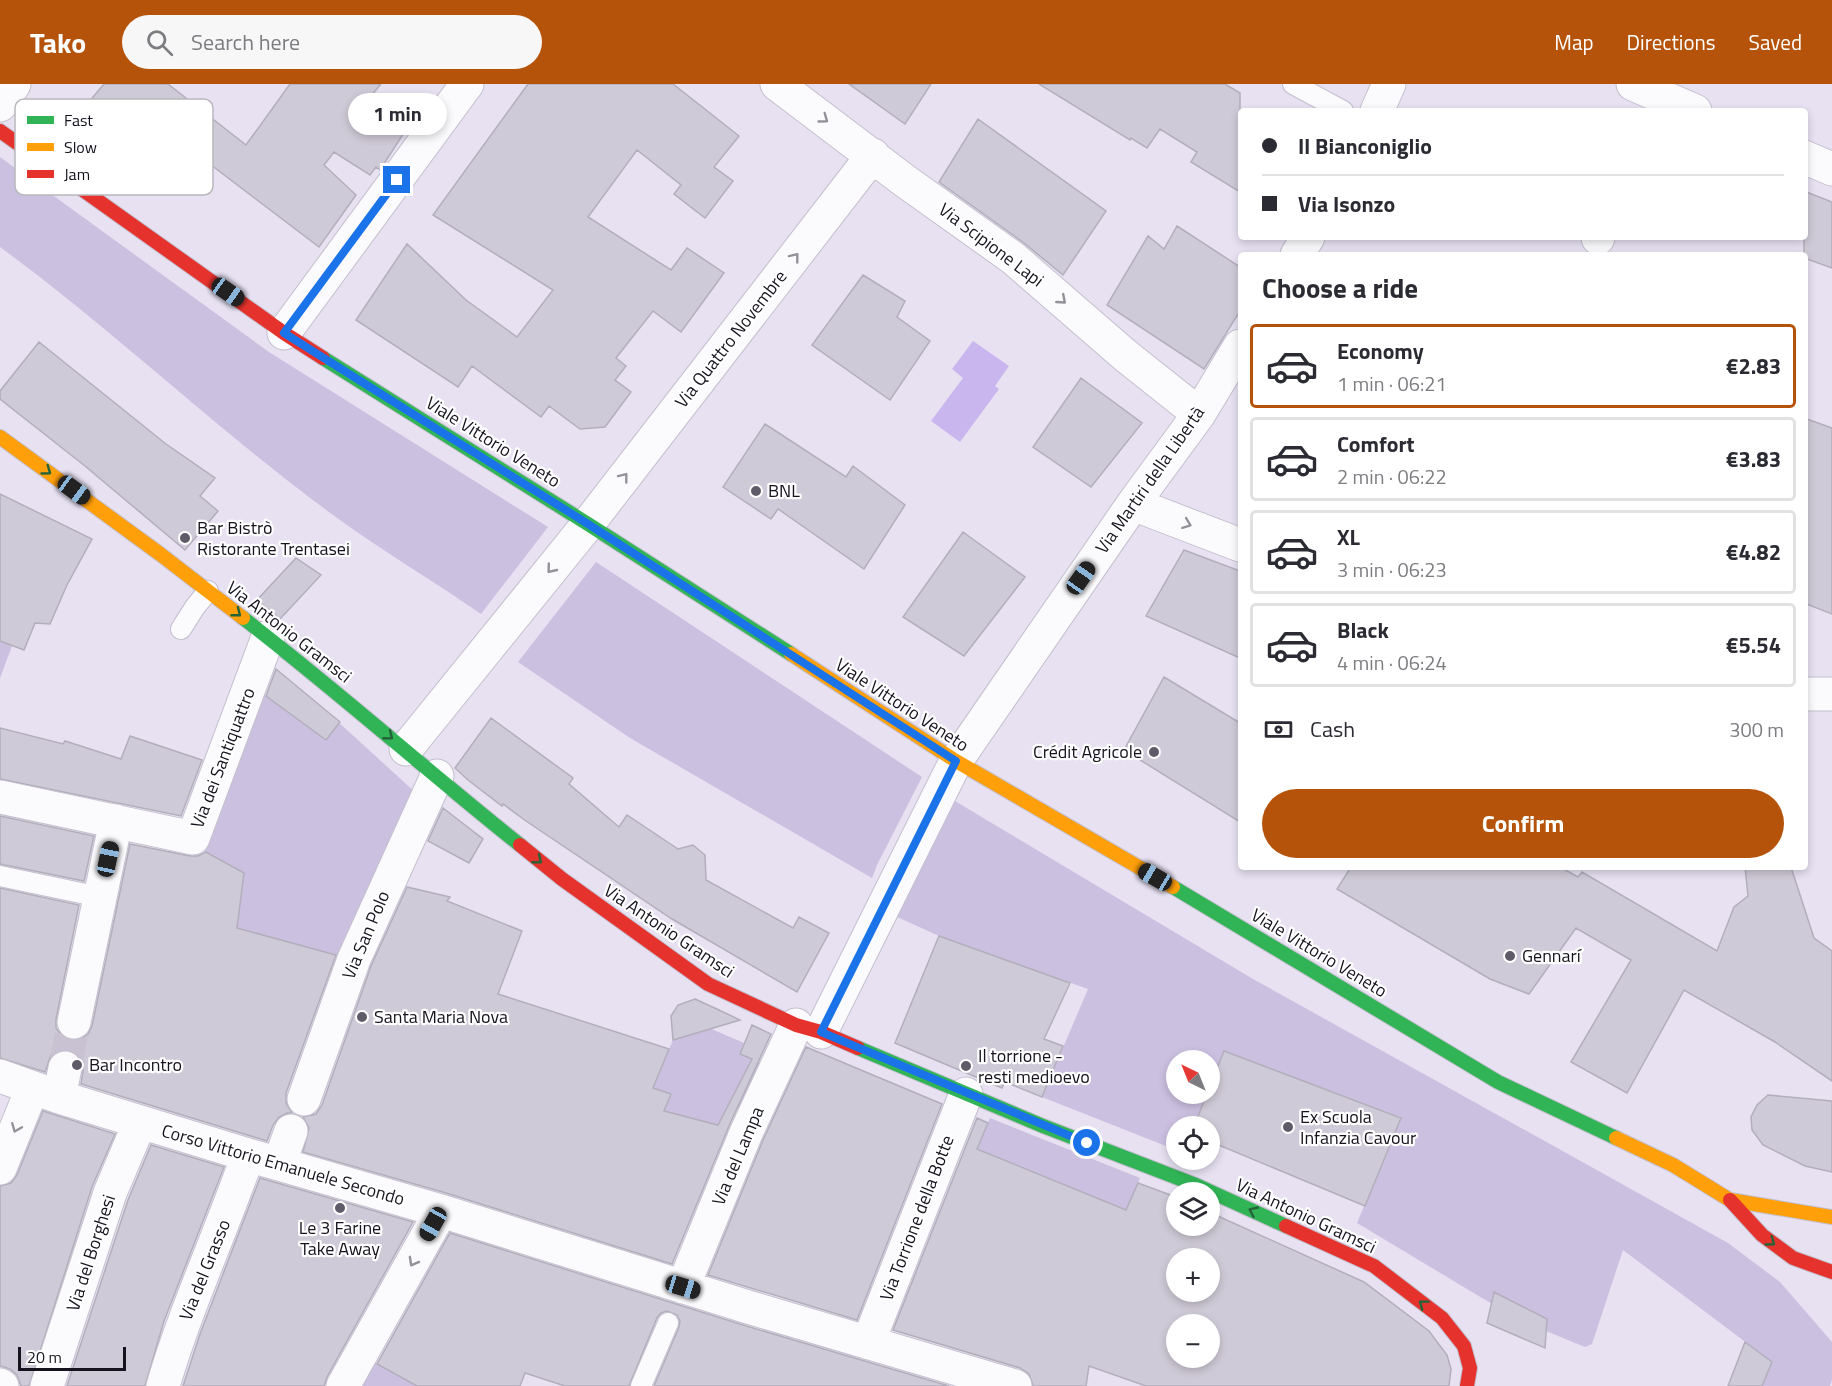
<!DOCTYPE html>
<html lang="en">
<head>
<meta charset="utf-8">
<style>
  body { margin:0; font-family:"Titillium Web",sans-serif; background:#f7f7f7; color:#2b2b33; height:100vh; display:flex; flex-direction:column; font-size:22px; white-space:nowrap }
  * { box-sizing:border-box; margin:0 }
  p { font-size:20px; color:#7c7c81 }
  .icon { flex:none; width:33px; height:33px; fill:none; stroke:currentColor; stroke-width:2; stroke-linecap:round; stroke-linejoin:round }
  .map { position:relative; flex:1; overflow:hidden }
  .details { position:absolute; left:1238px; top:168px; width:570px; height:618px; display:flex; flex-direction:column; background:#fff; border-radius:6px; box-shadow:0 3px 9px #0003 }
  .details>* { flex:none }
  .hud { position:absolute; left:1238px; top:24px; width:570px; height:132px; border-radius:6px; box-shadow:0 3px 9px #0003; display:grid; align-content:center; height:132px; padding:0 24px; background:#fff }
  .needle { width:39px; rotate:317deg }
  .fabs { position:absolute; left:1166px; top:966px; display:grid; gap:12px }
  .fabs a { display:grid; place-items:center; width:54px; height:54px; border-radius:50%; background:#fff; box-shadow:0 3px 9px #0003; font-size:30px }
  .scale { position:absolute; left:18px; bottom:15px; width:108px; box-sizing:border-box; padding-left:6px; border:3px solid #17131e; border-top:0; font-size:16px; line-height:21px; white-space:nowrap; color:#17131e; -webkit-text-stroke:4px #fff; paint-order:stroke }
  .end { position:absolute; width:27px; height:27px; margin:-14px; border:8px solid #1a73e8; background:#fff; box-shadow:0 0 0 3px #fff }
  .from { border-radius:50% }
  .bubble { position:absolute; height:42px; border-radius:21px; background:#fff; box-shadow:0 3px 9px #0003; font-size:20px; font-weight:700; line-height:42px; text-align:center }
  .car { position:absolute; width:18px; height:36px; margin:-18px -9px; border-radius:8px; box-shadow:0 0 4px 2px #0007; background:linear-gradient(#222 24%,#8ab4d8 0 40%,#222 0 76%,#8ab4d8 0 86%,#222 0) }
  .hud b { display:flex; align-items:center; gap:21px; height:57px; font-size:22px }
  .hud b+b { border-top:2px solid #e1e1e2 }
  .hud i { width:15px; height:15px; background:#2b2b33 }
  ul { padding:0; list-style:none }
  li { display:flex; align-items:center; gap:18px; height:84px; margin:0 12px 9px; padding:0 12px; border:3px solid #e1e1e2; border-radius:6px }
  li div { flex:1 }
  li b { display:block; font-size:22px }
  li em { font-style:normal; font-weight:700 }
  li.current { border-color:#b45309 }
  li>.icon { width:54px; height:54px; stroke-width:1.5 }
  h2 { padding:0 24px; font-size:27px; line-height:72px }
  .pay { display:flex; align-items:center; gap:15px; height:66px; padding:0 24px; font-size:22px }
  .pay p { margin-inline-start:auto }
  .cta { display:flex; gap:12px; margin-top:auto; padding:12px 24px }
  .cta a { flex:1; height:69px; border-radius:36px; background:#b45309; color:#fff; font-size:24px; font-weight:700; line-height:69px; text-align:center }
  header { display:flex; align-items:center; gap:36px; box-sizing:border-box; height:84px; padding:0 30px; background:#b45309; color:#fff }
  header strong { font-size:28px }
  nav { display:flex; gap:33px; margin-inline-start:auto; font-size:21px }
  .search { width:420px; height:54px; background:#f7f7f7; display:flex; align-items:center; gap:15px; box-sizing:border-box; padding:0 21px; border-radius:33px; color:#7c7c81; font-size:22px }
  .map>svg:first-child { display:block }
</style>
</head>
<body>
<header>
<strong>Tako</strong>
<div class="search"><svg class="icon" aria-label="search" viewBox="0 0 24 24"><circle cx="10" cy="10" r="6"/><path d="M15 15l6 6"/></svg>Search here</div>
<nav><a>Map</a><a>Directions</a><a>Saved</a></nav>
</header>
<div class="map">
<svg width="1832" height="1302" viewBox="0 0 1832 1302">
  <rect width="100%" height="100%" fill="#e7e1f2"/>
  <!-- green -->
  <path fill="#ccc0e1" d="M 0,73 L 269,268 L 548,443 L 481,530 C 432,496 381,466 333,431 C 218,347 115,247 0,163 Z
    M 596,478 L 922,693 L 877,781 L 872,794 L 630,654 L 518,578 Z
    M 0,557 L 12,562 L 0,594 Z
    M 259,607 L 312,646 L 324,625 L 416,709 L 348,874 L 237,844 L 244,789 L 195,762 Z
    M 955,717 L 1253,895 L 1728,1159 L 1780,1198 L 1832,1258 L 1832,1296 L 1830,1302 L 1762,1302 L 1772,1278 L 1623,1166 L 1592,1260 L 1585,1263 L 1546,1247 L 1547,1235 L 1494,1208 L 1492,1220 L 1357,1139 L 1401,1033 L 1224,967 L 1209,1004 L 1209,976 L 1176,976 L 1176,1010 L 1207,1010 L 1194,1042 L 1176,1042 L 1176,1066 L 1042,1013 L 1088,905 L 939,852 L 895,832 Z
    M 700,940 L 744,959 L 740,970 L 766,981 L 746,1028 L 728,1021 L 718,1041 L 658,1041 L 671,1011 L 653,1004 L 676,949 L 687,952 L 695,949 Z
    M 990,1034 L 1140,1094 L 1124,1131 L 977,1065 Z
    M 370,1276 L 417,1302 L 356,1302 Z"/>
  <!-- water -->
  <path fill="#cab6ef" d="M 973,257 L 1009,282 L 995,302 L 999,305 L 960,358 L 931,337 L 963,294 L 952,285 Z"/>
  <!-- building -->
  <path fill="#cfcad7" stroke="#b3aebc" stroke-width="1.5" fill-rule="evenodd" d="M 104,0 L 168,0 L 246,61 L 290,0 L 381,0 L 371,12 L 411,38 L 380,86 L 376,83 L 370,91 L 334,68 L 324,81 L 356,111 L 319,163 L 186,62 L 156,99 L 78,31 Z
    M 528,0 L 673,0 L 739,52 L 714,83 L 733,97 L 705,134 L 674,110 L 681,101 L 637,66 L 588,133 L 671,186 L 687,164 L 724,189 L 681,248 L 653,227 L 616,274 L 626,282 L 615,296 L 631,308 L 605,343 L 580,345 L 549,322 L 541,333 L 472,282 L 458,303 L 356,236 L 407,160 L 466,216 L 517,253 L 553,206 L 433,131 Z
    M 849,0 L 931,0 L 905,40 Z
    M 1039,0 L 1225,0 L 1240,9 L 1240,108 L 1191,78 L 1197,68 L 1160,45 L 1147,64 L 1131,54 L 1130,56 Z
    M 978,35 L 1106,127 L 1063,191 L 1024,159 L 939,98 Z
    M 1804,107 L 1832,118 L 1832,184 L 1804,174 Z
    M 1177,142 L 1240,183 L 1240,227 L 1204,285 L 1107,221 L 1148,152 L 1164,165 Z
    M 863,191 L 905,217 L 897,233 L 930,257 L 890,316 L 812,261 Z
    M 39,258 L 166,360 L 215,394 L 200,412 L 218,427 L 185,466 L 85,382 L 0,315 L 0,307 Z
    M 1081,294 L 1142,339 L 1091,403 L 1033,363 Z
    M 1804,334 L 1832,344 L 1832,530 L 1804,519 Z
    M 765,340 L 846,393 L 853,382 L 905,421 L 864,485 L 778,425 L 771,435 L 723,403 Z
    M 0,410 L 92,455 L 67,501 L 50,540 L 35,539 L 24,566 L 0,557 Z
    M 963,448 L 1025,493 L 964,572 L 903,533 Z
    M 1184,466 L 1240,487 L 1240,574 L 1146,532 Z
    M 296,474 L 321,491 L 280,535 L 257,516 Z
    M 276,585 L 340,638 L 326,656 L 266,612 Z
    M 1164,593 L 1240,639 L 1240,738 L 1124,666 Z
    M 491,634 L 573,694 L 569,700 L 619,743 L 627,731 L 678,765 L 693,761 L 705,771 L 706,796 L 793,844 L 799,833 L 829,849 L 797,908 L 672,835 L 526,737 L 503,720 L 502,722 L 468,696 L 455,684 Z
    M 0,644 L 63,660 L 65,657 L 121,675 L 130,652 L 202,676 L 181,732 L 0,695 Z
    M 443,724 L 483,755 L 469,779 L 428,757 Z
    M 0,732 L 94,752 L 84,797 L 0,780 Z
    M 130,760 L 190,772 L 198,772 L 206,768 L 244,789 L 237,844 L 336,871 L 286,1009 L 286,1019 L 292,1029 L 287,1029 L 279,1033 L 273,1041 L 267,1057 L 81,1000 L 83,987 L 83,978 L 78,970 L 69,966 L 60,966 L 51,971 L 45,988 L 0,974 L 0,804 L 79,821 L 56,935 L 56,944 L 62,952 L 71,956 L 80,956 L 88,950 L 92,942 Z
    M 1351,783 L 1560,783 L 1578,793 L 1582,788 L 1717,867 L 1734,823 L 1748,812 L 1745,783 L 1791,783 L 1814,854 L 1832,867 L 1832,997 L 1775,958 L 1684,906 L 1627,1009 L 1571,978 L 1631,876 L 1576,844 L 1529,910 L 1490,895 L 1337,805 Z
    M 407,803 L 450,813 L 447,817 L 522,847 L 498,910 L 669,965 L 653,1004 L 671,1010 L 664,1027 L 718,1041 L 752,975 L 740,970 L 752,941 L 771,950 L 729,1042 L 672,1180 L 446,1109 L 303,1068 L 309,1044 L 303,1033 L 316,1030 L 322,1021 L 371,882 Z
    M 939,852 L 1070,899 L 1044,955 L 1063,962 L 1042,1013 L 1005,998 L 1002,1004 L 895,959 Z
    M 695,915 L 719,926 L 740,936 L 673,956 L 671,932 L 678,921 Z
    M 806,963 L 942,1020 L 857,1236 L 708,1191 L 763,1056 Z
    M 1224,967 L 1401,1034 L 1365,1122 L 1209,1057 L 1209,1042 L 1194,1042 L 1207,1010 L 1209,1010 L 1209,1004 Z
    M 1768,1011 L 1832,1017 L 1832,1088 L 1805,1082 L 1763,1061 L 1752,1046 L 1751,1033 L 1757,1021 Z
    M 43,1027 L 115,1050 L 92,1103 L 29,1302 L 21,1302 L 17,1291 L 10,1285 L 0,1282 L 0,1102 L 11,1099 L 17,1091 Z
    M 977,1034 L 988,1039 L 977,1065 L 1126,1126 L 1138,1099 L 1176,1113 L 1176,1142 L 1209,1142 L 1209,1128 L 1364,1198 L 1429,1247 L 1447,1271 L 1451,1285 L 1449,1302 L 1146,1302 L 1089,1282 L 1086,1302 L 1033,1302 L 1029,1290 L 1020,1284 L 893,1246 ZM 1176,1174 L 1209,1174 L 1209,1208 L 1176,1208 ZM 1176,1240 L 1209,1240 L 1209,1274 L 1176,1274 Z
    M 151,1061 L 224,1083 L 164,1237 L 145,1302 L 67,1302 L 128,1116 Z
    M 260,1094 L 413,1138 L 327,1293 L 324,1302 L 183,1302 L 200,1250 Z
    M 450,1149 L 743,1241 L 949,1302 L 654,1302 L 679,1243 L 680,1237 L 677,1231 L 667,1227 L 661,1229 L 657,1234 L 629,1302 L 565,1302 L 525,1289 L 520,1302 L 417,1302 L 377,1280 Z
    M 1494,1208 L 1547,1235 L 1545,1264 L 1487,1239 Z
    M 1745,1258 L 1772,1278 L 1762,1302 L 1728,1302 Z"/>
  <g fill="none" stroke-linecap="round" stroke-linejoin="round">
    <!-- street-tunnel -->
    <path stroke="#c8c2d2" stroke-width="33" stroke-dasharray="33 16" stroke-linecap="butt" d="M 65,984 L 74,938"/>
    <!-- lane casing -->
    <g stroke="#c4bfcd" stroke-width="22">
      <path id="lane" d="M 1293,0 L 1343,27
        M 181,545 L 195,523 L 208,507
        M 0,792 L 100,813
        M 641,1302 L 668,1239"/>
    </g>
    <!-- street casing -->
    <g stroke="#c4bfcd" stroke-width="35">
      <path id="street" d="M 777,0 L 905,97 L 1013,174 L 1126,272 L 1199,330
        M 1633,0 L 1695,27
        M 0,21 L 14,0
        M 1377,27 L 1389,0
        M 1804,73 L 1832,85
        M 1598,154 L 1598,153
        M 1297,171 L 1308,153
        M 284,249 L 467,0
        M 1133,420 L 1240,461
        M 1804,610 L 1832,610
        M 406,665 L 588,440 L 873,71
        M 0,713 L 193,754 L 268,553
        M 74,938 L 116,737
        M 821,948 L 956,677 L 1133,420 L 1199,330 L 1240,262
        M 0,992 L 59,1013 L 248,1071 L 441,1127 L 748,1223 L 1015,1302
        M 59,1013 L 65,984
        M 304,1015 L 354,875 L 437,692
        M 279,1080 L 291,1047
        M 0,1084 L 32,1005
        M 683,1203 L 746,1049 L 796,941
        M 868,1259 L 966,1010
        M 0,1301 L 2,1302
        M 47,1302 L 110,1109 L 140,1038
        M 163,1302 C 186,1223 221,1149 248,1071
        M 343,1302 L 441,1127"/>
    </g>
    <!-- fast casing -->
    <g stroke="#c4bfcd" stroke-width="16">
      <path id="fast" d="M 323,274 L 588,440 L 791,570
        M 243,534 C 338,607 427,687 520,761
        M 1173,803 L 1498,998 L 1616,1054
        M 858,964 L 1043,1042 L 1196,1101 L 1286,1142"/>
    </g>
    <!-- slow casing -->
    <g stroke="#c4bfcd" stroke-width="16">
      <path id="slow" d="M 0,353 L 160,470 L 243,534
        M 791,570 L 956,677 L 1173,803
        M 1616,1054 L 1673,1081 L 1730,1116 L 1832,1133"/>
    </g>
    <!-- jam casing -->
    <g stroke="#c4bfcd" stroke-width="16">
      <path id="jam" d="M 0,47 L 284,249 L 323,274
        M 520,761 L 562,795 L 708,900 L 796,941 L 821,948 L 858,964
        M 1730,1116 L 1762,1151 L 1793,1174 L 1832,1188
        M 1286,1142 L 1374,1182 L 1442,1234 L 1464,1262 L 1470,1284 L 1467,1302"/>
    </g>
    <!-- lane -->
    <use href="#lane" stroke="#fbfafd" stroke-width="20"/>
    <!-- street -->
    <use href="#street" stroke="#fbfafd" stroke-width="33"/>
    <!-- fast -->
    <use href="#fast" stroke="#30b455" stroke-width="14"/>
    <!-- slow -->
    <use href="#slow" stroke="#ff9f0a" stroke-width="14"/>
    <!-- jam -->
    <use href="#jam" stroke="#e5322d" stroke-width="14"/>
  </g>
  <!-- one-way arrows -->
  <defs><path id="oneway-chevron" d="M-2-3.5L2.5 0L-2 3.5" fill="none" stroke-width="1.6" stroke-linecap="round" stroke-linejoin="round" transform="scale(1.5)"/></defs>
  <g stroke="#949299">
    <use href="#oneway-chevron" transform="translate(824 35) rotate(36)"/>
    <use href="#oneway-chevron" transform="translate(795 173) rotate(-52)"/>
    <use href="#oneway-chevron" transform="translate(1062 216) rotate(41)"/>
    <use href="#oneway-chevron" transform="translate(624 393) rotate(-52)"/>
    <use href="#oneway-chevron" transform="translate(1187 440) rotate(21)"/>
    <use href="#oneway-chevron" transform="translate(551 485) rotate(129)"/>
    <use href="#oneway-chevron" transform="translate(16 1044) rotate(112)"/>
    <use href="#oneway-chevron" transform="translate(413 1178) rotate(119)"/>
  </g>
  <g stroke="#24643a">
    <use href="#oneway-chevron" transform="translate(47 387) rotate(36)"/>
    <use href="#oneway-chevron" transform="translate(237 529) rotate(38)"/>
    <use href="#oneway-chevron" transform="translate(389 652) rotate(39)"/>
    <use href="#oneway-chevron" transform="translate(538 776) rotate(39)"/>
    <use href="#oneway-chevron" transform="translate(1253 1127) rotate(-155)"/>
    <use href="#oneway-chevron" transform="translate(1771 1158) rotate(36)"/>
    <use href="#oneway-chevron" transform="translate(1423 1220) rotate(-143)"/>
  </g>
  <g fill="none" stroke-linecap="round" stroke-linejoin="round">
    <!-- route -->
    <path stroke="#1a73e8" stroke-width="8" d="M 397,96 L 284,249 L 588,440 L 956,677 L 821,948 L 1087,1059"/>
  </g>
  <!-- markers -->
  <g fill="#605b68" stroke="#fff" stroke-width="2">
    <circle cx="756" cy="407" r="6"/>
    <circle cx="185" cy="454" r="6"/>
    <circle cx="1154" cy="668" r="6"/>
    <circle cx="1510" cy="872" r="6"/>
    <circle cx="362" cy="933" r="6"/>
    <circle cx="77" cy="981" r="6"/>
    <circle cx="966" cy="982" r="6"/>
    <circle cx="1288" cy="1043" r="6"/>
    <circle cx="340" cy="1124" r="6"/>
  </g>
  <g text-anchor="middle" stroke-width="4.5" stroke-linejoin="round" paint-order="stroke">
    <!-- street labels -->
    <g font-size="18" fill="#17131e" stroke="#fff">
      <text transform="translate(991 161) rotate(37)" y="6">Via Scipione Lapi</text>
      <text transform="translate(731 255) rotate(-52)" y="6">Via Quattro Novembre</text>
      <text transform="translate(493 358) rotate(32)" y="6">Viale Vittorio Veneto</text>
      <text transform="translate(1150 396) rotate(-55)" y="6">Via Martiri della Libertà</text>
      <text transform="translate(289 548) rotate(38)" y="6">Via Antonio Gramsci</text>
      <text transform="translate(902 621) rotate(33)" y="6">Viale Vittorio Veneto</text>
      <text transform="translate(223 674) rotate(-69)" y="6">Via dei Santiquattro</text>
      <text transform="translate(669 847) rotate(34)" y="6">Via Antonio Gramsci</text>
      <text transform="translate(366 851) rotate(-67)" y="6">Via San Polo</text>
      <text transform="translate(1319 869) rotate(31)" y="6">Viale Vittorio Veneto</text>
      <text transform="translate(738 1072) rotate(-67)" y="6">Via del Lampa</text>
      <text transform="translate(283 1081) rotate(16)" y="6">Corso Vittorio Emanuele Secondo</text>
      <text transform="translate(1306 1132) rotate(25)" y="6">Via Antonio Gramsci</text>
      <text transform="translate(917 1134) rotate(-69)" y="6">Via Torrione della Botte</text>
      <text transform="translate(91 1169) rotate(-72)" y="6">Via del Borghesi</text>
      <text transform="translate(205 1186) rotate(-68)" y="6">Via del Grasso</text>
    </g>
    <!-- poi labels -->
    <g font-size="18" fill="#17131e" stroke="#fff" text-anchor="start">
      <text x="768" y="413">BNL</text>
      <text x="197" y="450">Bar Bistrò<tspan x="197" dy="21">Ristorante Trentasei</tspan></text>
      <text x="1142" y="674" text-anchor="end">Crédit Agricole</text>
      <text x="1522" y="878">Gennarí</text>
      <text x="374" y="939">Santa Maria Nova</text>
      <text x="978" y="978">Il torrione -<tspan x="978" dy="21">resti medioevo</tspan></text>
      <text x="89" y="987">Bar Incontro</text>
      <text x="1300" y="1039">Ex Scuola<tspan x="1300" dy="21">Infanzia Cavour</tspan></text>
      <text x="340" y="1150" text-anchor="middle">Le 3 Farine<tspan x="340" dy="21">Take Away</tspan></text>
    </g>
  </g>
  <!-- legend -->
  <rect x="15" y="15" width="198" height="96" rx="9" fill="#fff" stroke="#b9b8bc" stroke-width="1.5"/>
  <rect x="27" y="32" width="27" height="8" fill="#30b455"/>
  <rect x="27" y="59" width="27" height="8" fill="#ff9f0a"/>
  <rect x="27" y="86" width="27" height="8" fill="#e5322d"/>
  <g font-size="16" fill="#17131e">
    <text x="64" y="42">Fast</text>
    <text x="64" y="69">Slow</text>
    <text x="64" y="96">Jam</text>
  </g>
</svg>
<div class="fabs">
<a><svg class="needle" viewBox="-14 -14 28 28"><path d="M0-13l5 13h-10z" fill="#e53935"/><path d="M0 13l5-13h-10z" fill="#7c7c81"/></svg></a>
<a><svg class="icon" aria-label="locate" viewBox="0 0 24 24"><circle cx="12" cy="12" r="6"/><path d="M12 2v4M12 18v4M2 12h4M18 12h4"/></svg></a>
<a><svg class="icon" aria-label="layers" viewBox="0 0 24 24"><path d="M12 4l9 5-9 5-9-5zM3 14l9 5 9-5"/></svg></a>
<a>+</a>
<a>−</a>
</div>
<div class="scale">20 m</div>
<i class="end from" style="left:1087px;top:1059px"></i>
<i class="end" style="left:397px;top:96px"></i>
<div class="bubble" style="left:348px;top:9px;width:99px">1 min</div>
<i class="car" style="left:228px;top:208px;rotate:125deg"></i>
<i class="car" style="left:74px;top:406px;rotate:126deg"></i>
<i class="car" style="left:1081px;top:494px;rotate:35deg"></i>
<i class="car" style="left:108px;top:775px;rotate:12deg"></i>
<i class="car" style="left:1155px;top:793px;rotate:300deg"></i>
<i class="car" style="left:433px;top:1140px;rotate:209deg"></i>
<i class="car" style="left:683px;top:1203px;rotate:107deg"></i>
<div class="hud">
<b><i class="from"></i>Il Bianconiglio</b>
<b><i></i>Via Isonzo</b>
</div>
<section class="details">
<h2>Choose a ride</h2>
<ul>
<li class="current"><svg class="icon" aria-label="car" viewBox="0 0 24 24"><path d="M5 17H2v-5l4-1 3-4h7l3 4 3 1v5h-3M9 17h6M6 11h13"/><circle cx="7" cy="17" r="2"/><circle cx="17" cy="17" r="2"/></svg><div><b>Economy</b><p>1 min · 06:21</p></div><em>€2.83</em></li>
<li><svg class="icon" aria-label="car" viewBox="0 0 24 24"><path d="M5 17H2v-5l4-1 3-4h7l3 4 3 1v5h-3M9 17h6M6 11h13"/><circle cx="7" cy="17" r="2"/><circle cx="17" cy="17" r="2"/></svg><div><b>Comfort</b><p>2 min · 06:22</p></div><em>€3.83</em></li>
<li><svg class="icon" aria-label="car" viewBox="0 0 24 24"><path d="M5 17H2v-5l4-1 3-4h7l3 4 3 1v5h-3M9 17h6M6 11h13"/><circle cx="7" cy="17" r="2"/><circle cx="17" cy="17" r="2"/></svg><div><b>XL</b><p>3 min · 06:23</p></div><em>€4.82</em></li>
<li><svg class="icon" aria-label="car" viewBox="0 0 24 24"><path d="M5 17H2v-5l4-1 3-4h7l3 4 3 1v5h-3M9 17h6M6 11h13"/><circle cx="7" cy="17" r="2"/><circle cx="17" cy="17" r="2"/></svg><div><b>Black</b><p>4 min · 06:24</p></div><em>€5.54</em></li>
</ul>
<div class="pay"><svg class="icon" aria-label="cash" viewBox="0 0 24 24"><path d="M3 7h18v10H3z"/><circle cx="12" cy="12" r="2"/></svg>Cash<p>300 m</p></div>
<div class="cta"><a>Confirm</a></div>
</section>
</div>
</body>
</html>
